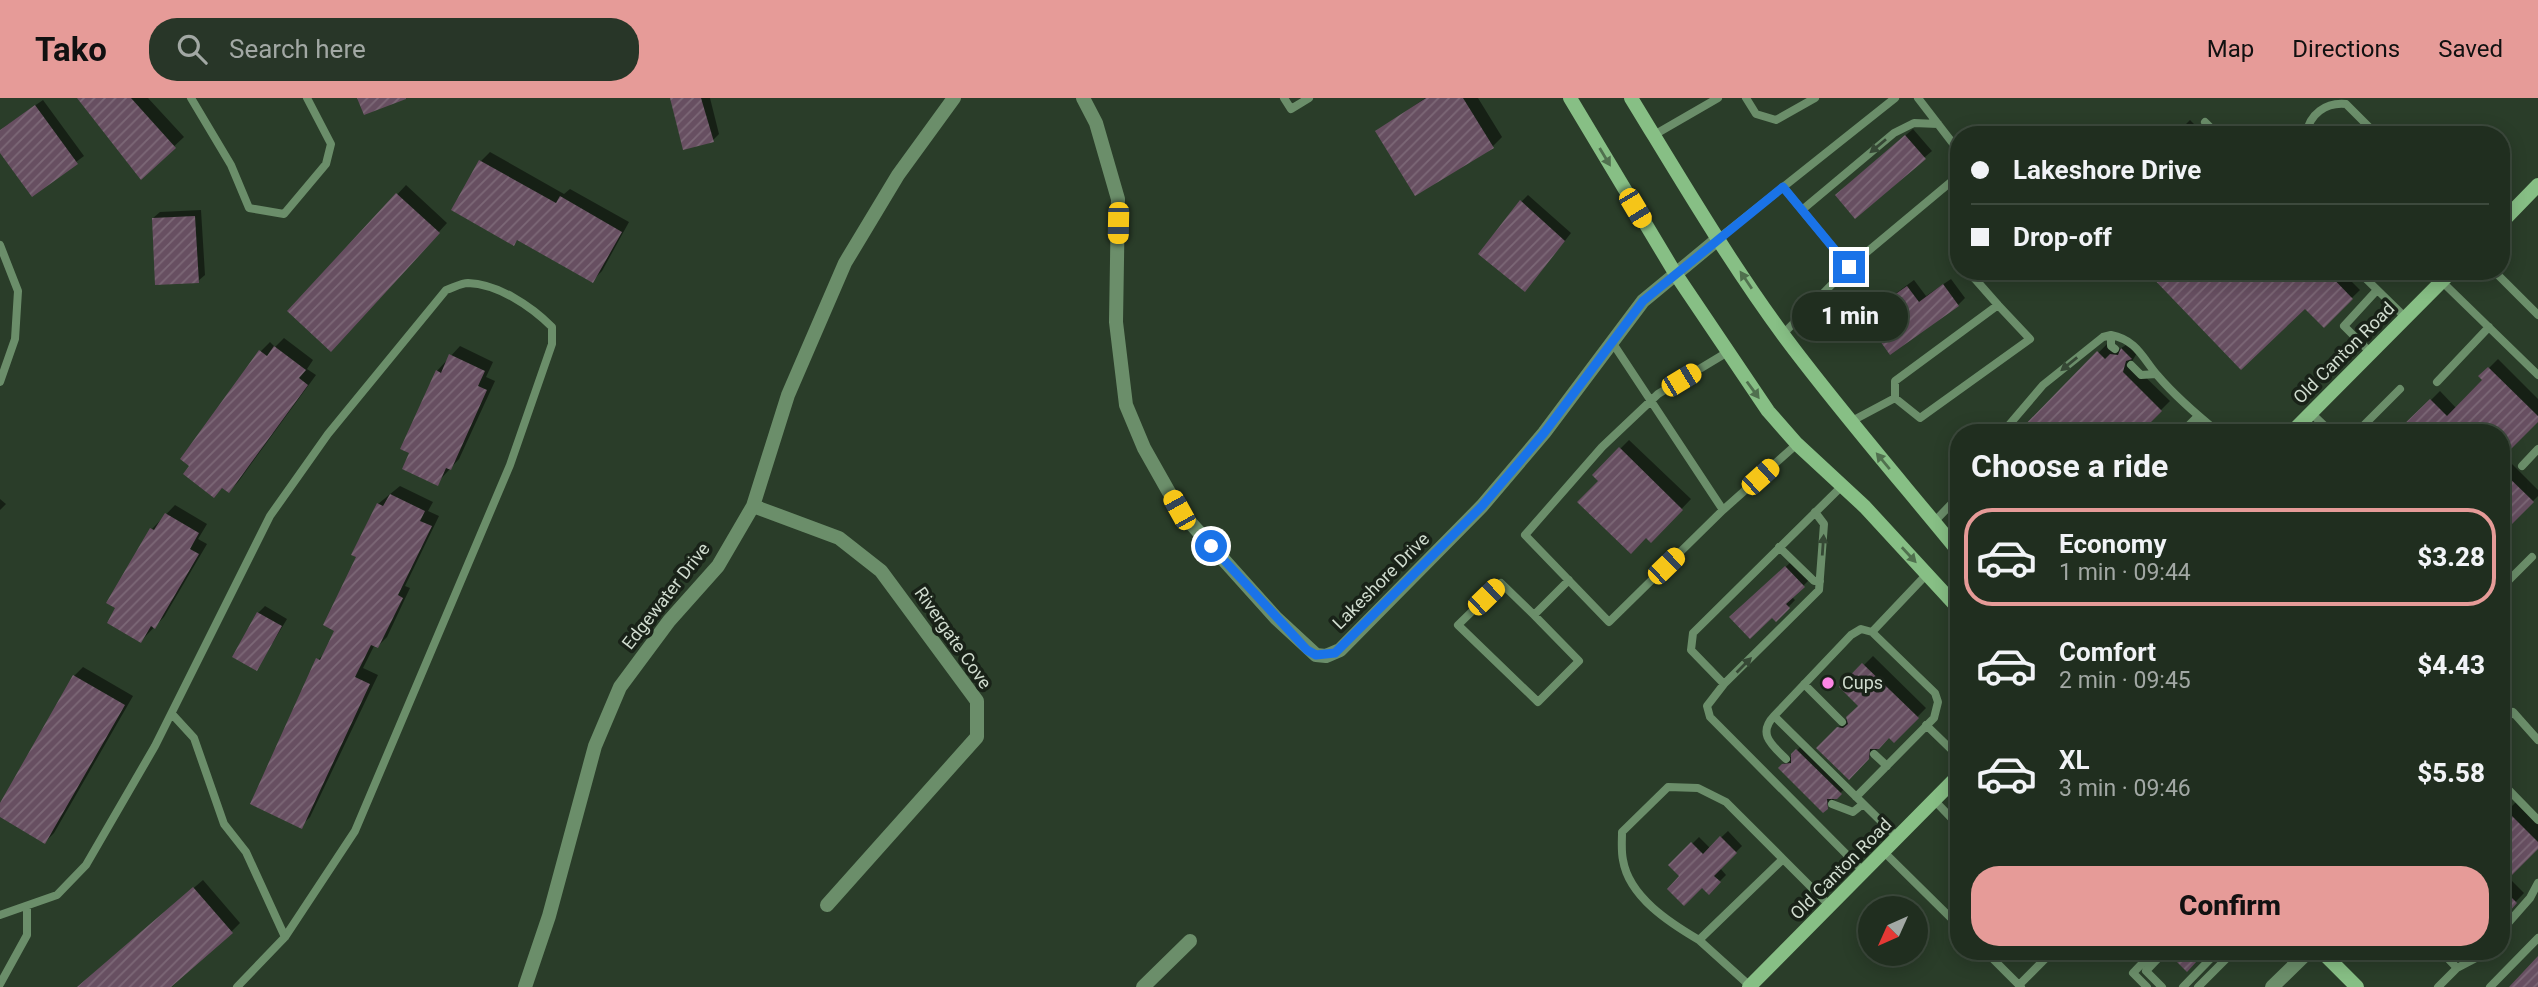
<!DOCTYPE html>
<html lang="en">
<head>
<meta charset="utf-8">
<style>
  body { margin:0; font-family:Roboto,sans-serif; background:#283628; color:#f1f3f6; height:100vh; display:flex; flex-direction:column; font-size:26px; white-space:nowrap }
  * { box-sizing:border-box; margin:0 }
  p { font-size:23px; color:#a2a8a4 }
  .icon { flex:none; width:38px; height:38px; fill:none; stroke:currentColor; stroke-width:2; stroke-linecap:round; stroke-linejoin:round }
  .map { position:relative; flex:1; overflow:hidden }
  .sheet { position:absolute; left:1950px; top:326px; width:560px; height:536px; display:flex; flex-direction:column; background:#202e1f; border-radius:28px; box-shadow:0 4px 18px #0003,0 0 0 2px #3d4a3d }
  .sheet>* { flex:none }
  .guide { position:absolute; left:1950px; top:28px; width:560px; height:154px; border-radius:28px; box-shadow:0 4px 18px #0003,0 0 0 2px #3d4a3d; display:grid; align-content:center; height:154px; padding:0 21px; background:#202e1f }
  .needle { width:46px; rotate:225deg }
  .buttons { position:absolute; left:1858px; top:798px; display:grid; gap:14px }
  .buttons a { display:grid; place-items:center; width:70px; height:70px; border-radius:50%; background:#202e1f; box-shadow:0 4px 18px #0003,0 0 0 2px #3d4a3d; font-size:35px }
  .end { position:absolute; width:32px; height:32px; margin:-16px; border:9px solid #1a73e8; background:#fff; box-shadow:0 0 0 4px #fff }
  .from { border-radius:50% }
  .bubble { position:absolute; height:49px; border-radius:24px; background:#202e1f; box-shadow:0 4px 18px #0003,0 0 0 2px #3d4a3d; font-size:23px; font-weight:800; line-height:49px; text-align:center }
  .car { position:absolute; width:21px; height:42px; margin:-21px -10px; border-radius:9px; box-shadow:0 0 5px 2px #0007; background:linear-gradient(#f5c518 24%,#345 0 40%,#f5c518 0 76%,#345 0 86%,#f5c518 0) }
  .guide b { display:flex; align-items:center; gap:24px; height:66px; font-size:26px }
  .guide b+b { border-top:2px solid #3d4a3d }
  .guide i { width:18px; height:18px; background:#f1f3f6 }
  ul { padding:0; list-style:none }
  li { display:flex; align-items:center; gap:21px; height:98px; margin:0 14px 10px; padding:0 7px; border:4px solid transparent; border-radius:28px }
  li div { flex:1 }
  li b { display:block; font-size:26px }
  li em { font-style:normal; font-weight:800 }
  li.on { border-color:#e69b98 }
  li>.icon { width:63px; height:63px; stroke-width:1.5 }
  h2 { padding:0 21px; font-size:32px; line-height:84px }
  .primary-button { display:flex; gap:14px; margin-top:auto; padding:14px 21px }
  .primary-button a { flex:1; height:80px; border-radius:28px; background:#e69b98; color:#111; font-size:28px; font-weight:800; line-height:80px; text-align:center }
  header { display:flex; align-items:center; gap:42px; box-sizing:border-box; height:98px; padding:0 35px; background:#e69b98; color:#111 }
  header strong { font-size:33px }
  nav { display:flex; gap:38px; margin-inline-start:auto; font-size:24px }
  .search { width:490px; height:63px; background:#283628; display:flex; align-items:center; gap:18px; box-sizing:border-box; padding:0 24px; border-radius:28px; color:#a2a8a4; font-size:26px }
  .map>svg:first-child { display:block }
</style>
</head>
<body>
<header>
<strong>Tako</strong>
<div class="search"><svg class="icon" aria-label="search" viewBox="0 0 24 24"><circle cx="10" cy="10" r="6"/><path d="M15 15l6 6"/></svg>Search here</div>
<nav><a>Map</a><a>Directions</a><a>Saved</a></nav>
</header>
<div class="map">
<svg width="2538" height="889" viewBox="0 0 2538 889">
  <defs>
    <pattern id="building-hatch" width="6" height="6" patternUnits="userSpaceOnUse" patternTransform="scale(1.75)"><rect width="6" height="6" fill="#674f61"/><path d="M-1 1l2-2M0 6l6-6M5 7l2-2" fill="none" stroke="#7c6877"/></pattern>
  </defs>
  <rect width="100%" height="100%" fill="#2a3d29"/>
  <!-- shadow -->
  <path fill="#0007" d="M 79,0 L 148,0 L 184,39 L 141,79 Z
    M 671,0 L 710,0 L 719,36 L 713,42 Z
    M 1425,0 L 1478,0 L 1502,39 L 1493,48 L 1416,96 L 1377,34 Z
    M 43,2 L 84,58 L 32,97 L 0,52 L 0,32 Z
    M 2190,22 L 2205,37 L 2175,37 Z
    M 1913,31 L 1932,53 L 1856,118 L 1844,90 Z
    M 490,54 L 564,96 L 570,91 L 629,124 L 602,173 L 593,182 L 519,140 L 513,146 L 481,63 Z
    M 406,87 L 447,125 L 340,242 L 290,213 Z
    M 1528,97 L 1571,135 L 1531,186 L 1521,104 Z
    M 201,112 L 205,177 L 198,183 L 153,120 L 160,114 Z
    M 2160,173 L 2341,173 L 2360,192 L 2324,227 L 2305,208 Z
    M 1951,181 L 1965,200 L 1958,207 L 1872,213 L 1914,182 L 1926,198 Z
    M 284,240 L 313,262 L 307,271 L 316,277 L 238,384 L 229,393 L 223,389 L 214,398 L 261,253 L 270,244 L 275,249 Z
    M 2132,243 L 2140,250 L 2131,265 L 2170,303 L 2139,334 L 2021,334 L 2107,246 L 2115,254 Z
    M 460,248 L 493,264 L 486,279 L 495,283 L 459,361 L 437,385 L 437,273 Z
    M 2498,261 L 2538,301 L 2538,321 L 2503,357 L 2538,392 L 2538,398 L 2501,435 L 2501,334 L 2399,334 L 2440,293 L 2457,311 L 2485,282 L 2481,278 Z
    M 1629,342 L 1691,401 L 1651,443 L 1594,377 Z
    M 400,388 L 433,404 L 428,413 L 439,418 L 405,488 L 410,490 L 387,539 L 378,548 L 375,546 L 363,570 L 378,577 L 310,719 L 301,728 L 318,562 L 326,554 L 336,532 L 378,406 Z
    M 0,401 L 6,406 L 0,412 Z
    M 175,407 L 207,426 L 198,441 L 207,446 L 164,519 L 141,543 L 152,431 Z
    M 1792,463 L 1810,481 L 1792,499 L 1795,502 L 1776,522 L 1772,518 L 1738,513 Z
    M 265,508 L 287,521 L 257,571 L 258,515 Z
    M 1873,558 L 1926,610 L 1894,643 L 1890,638 L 1849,680 L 1819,650 L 1860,607 L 1842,589 Z
    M 83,569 L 133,598 L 54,735 L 45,744 L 0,717 L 0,709 L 74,578 Z
    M 1804,645 L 1847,688 L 1823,713 L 1780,670 Z
    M 2516,704 L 2538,726 L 2538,749 L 2508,779 L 2524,795 L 2501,819 L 2501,719 Z
    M 1728,733 L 1742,748 L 1720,770 L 1726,777 L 1709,794 L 1682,778 L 1671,767 L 1699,739 L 1710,750 Z
    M 203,782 L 240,825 L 231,834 L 166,889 L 78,889 Z"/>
  <!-- building -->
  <path fill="url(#building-hatch)" d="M 77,0 L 131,0 L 176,50 L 141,82 Z
    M 357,0 L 406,0 L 406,1 L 364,17 Z
    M 670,0 L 701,0 L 714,44 L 683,52 Z
    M 1426,0 L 1463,0 L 1494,50 L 1415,98 L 1375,33 Z
    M 35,7 L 78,66 L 32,99 L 0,55 L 0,32 Z
    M 1905,37 L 1926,61 L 1855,121 L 1835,97 Z
    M 479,62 L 556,105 L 560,98 L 622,134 L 593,185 L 517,142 L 514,148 L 451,112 Z
    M 396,95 L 440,135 L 331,254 L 287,213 Z
    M 1520,102 L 1565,143 L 1525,194 L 1478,156 Z
    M 195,118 L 199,185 L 155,187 L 152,120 Z
    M 2146,173 L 2326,173 L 2353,201 L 2324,230 L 2305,211 L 2241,272 Z
    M 1943,186 L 1959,208 L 1890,257 L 1863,219 L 1907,188 L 1919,204 Z
    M 274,248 L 306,272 L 299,280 L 308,287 L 229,395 L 222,390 L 214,400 L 183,376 L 189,368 L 180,361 L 259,252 L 267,258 Z
    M 2121,250 L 2132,261 L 2126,263 L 2123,274 L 2162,313 L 2141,334 L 2018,334 L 2097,253 L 2105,261 L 2110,256 L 2118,257 Z
    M 449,256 L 485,273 L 478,288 L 487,292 L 451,372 L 446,370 L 438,388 L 402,371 L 409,355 L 400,351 L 436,272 L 441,275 Z
    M 2488,269 L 2538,318 L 2538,324 L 2501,361 L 2501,334 L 2396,334 L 2430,301 L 2447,318 L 2482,282 L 2478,278 Z
    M 1619,349 L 1683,412 L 1651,445 L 1646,440 L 1631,456 L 1577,404 L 1598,383 L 1592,377 Z
    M 2501,372 L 2534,404 L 2501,437 Z
    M 390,396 L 425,413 L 420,423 L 432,428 L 398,497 L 403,500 L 378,550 L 371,547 L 355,579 L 370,586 L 302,731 L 250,706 L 316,560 L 320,562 L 334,533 L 323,527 L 356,459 L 351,457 L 377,405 L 383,408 Z
    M 165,415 L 199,435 L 190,451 L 199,456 L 155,531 L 151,528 L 141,545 L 107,525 L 115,510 L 106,505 L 150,430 L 154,432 Z
    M 1785,468 L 1805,489 L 1786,506 L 1790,510 L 1776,524 L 1772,520 L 1750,541 L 1729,519 Z
    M 257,514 L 282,528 L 257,573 L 232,559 Z
    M 1862,565 L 1919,620 L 1894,645 L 1889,640 L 1879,651 L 1870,651 L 1869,661 L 1849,682 L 1816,650 L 1837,629 L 1843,630 L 1848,626 L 1846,619 L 1858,608 L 1839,589 Z
    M 73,577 L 125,607 L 45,746 L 0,719 L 0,705 Z
    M 1796,651 L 1842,696 L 1837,701 L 1827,701 L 1828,711 L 1823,715 L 1778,670 L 1782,666 L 1791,665 L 1791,656 Z
    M 2501,707 L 2538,744 L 2538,751 L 2501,788 Z
    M 1720,738 L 1737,755 L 1714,778 L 1721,784 L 1709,797 L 1702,790 L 1684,808 L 1667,791 L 1679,778 L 1668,767 L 1691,744 L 1703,756 Z
    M 193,789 L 233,835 L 171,889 L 77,889 Z
    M 2501,789 L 2517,805 L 2501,823 Z
    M 2172,852 L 2207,852 L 2187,874 L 2170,857 Z
    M 2538,858 L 2538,889 L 2509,889 Z"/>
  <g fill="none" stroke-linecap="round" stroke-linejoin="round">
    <!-- lane -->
    <path stroke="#6b8e6a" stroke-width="8" d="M 191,0 L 231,67 L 249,110 L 284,116 L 326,66 L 331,46 L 307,0
      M 1284,0 L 1291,11 L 1309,0
      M 1746,0 L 1756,16 L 1776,22 L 1815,0
      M 1918,0 L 1958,52
      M 2205,24 L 2218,37
      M 1654,37 L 1718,0
      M 2306,37 C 2309,16 2326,4 2346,6 L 2377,37
      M 1783,89 L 1849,169
      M 1802,112 L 1894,35 L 1914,25 L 1938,26
      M 1718,141 L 1895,0
      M 0,147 L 18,193 L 15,241 L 0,284
      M 1957,161 L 1958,163
      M 1968,173 L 1998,207
      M 2358,173 L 2406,220
      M 2431,173 L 2538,277
      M 2494,173 L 2538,217
      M 1998,207 L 2030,241 L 1920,320 L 1895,300 L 1895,283 Z
      M 1783,236 L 1849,169 L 1958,78
      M 2111,237 C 2137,242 2143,261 2158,278 C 2176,299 2197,317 2218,334
      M 1612,244 L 1723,412 L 1797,346
      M 2371,255 L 2344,228 L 2377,192
      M 2131,267 L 2141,277 L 2156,276
      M 2437,284 L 2489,229
      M 2311,315 L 2331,334
      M 1850,324 L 1895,300
      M 2003,334 L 2043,287 L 2103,239 L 2111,237 L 2111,248 L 2115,251
      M 2182,334 L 2198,318
      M 2357,334 L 2400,291
      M 2522,368 L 2538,351
      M 1723,412 L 1609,524 L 1525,437 L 1602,349 L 1658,296 L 1726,255
      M 1815,414 L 1824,426 L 1819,492 L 1724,586 L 1691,552 L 1693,535 L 1842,388
      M 1934,424 L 1958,399
      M 1779,449 L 1814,483 L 1820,483
      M 2501,490 L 2532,459
      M 1534,517 L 1579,563 L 1538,604 L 1458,527 L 1501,485 L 1534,517 L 1569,482
      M 1724,586 L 1707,608 L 1710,619 L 1865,775
      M 1804,586 L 1842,624
      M 172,616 L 194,640 L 224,726 L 246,754 L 285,839
      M 1774,618 C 1757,636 1772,647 1786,661
      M 2501,625 L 2513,614 L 2538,642
      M 1926,627 L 1958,658
      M 1874,656 L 1887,668
      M 2501,684 L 2538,722
      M 1856,699 L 1934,620 L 1938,604 L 1935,595 L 1872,534
      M 1935,703 L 1958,727
      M 1832,706 L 1853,714 L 1863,706
      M 1898,740 L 1774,618 L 1851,537 L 1861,531 L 1872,534 L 1927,476
      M 1885,755 L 1958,827
      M 0,817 L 57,797 L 86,767 L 155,648 L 270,418 L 328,336 L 446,192 C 453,190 461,185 468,185 C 498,186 531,208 552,229 L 552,246 L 510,367 L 355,733 L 285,839 L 237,889
      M 2501,833 L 2530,800 L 2538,785
      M 1699,842 C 1670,825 1629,799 1623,762 C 1621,753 1622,743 1622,734 L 1668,689 L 1698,690 L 1726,704 L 1783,761
      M 1984,852 L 2021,889
      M 2457,870 L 2478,859 L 2484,852
      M 0,886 L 27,837 L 27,808
      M 2019,887 L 2054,852
      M 1750,888 L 1699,842 L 1783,761 L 1831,809
      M 2147,889 L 2133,875 L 2155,852
      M 2162,889 L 2146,873 L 2166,852
      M 2183,889 L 2219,852
      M 2198,889 L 2235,852
      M 2438,889 L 2457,870 L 2440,852
      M 2490,889 L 2538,840"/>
    <!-- street -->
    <path stroke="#6b8e6a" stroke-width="14" d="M 1083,0 L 1096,25 L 1118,101 L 1116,224 L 1126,307 L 1144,350 L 1179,412 L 1276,520 L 1316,557 L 1326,558 L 1340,552 L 1482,408 L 1544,335 L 1643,203 L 1718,141
      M 753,408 L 839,440 L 881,473 L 977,603 L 977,639 L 827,807
      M 525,889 L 549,818 L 595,648 L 620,589 L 669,523 L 718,468 L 753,408 L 788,297 L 845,165 L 898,77 L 954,0
      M 1143,889 L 1190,843
      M 2272,889 L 2310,852"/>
    <!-- secondary -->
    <path stroke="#87bf85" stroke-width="14" d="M 1570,0 L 1675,175 L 1768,313 L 1797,346 L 1865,409 L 1958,510
      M 1631,0 C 1680,80 1728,162 1784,238 C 1839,312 1900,382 1958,453
      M 2501,125 L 2538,87
      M 2292,334 L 2452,173
      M 2320,852 L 2357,889
      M 1749,889 L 1958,678"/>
  </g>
  <!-- one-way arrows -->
  <defs><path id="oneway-solid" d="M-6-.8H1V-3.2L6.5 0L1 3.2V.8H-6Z" transform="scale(1.75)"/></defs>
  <g fill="#364835">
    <use href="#oneway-solid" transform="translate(1878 48) rotate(140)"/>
    <use href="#oneway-solid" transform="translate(2069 266) rotate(141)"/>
    <use href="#oneway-solid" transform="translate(1823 447) rotate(-86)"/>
    <use href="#oneway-solid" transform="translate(1744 567) rotate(-45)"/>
  </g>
  <g fill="#50704e">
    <use href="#oneway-solid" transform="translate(1605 59) rotate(59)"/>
    <use href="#oneway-solid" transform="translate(1746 182) rotate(-124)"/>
    <use href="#oneway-solid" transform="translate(1753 292) rotate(54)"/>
    <use href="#oneway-solid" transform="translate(1883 363) rotate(-130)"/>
    <use href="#oneway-solid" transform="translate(1909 457) rotate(47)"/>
  </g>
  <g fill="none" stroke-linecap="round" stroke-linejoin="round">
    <!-- route -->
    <path stroke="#1a73e8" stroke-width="9" d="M 1211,448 L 1307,552 L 1316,557 L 1335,555 L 1482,408 L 1544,335 L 1643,203 L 1783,89 L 1849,169"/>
  </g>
  <!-- markers -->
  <circle fill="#fc86e4" stroke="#192218" stroke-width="2.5" cx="1828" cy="585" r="7"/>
  <g text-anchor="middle" stroke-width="7" stroke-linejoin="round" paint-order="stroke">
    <!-- street labels -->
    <g font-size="18" fill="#d0dccf" stroke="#192218">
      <text transform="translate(2344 255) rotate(-45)" y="6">Old Canton Road</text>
      <text transform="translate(1381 483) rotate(-45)" y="6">Lakeshore Drive</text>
      <text transform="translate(666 498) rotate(-52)" y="6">Edgewater Drive</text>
      <text transform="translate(953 540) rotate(55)" y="6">Rivergate Cove</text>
      <text transform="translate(1841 771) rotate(-45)" y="6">Old Canton Road</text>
    </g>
    <!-- poi labels -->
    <g font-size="18" fill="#d0dccf" stroke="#192218" text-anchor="start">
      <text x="1842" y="591">Cups</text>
    </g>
  </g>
</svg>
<div class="buttons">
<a><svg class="needle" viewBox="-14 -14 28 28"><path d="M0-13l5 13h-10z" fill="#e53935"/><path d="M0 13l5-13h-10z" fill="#a2a8a4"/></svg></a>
</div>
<i class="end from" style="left:1211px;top:448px"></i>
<i class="end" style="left:1849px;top:169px"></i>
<div class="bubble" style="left:1792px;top:194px;width:116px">1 min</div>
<i class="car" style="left:1635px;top:110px;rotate:149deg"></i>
<i class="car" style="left:1118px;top:125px;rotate:181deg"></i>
<i class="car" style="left:1681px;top:282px;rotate:59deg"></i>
<i class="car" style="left:1760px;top:379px;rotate:48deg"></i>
<i class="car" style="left:1179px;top:412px;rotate:331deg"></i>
<i class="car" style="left:1666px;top:468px;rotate:46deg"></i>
<i class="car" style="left:1486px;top:499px;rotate:46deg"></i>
<div class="guide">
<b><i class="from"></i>Lakeshore Drive</b>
<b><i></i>Drop-off</b>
</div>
<section class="sheet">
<h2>Choose a ride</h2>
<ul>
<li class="on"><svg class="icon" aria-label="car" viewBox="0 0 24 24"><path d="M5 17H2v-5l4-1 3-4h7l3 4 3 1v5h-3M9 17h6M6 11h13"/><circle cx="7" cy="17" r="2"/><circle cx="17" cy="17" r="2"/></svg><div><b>Economy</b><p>1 min · 09:44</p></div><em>$3.28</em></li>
<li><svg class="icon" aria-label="car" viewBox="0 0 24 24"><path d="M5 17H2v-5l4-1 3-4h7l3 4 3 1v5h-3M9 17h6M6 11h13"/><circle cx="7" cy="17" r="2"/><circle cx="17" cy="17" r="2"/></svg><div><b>Comfort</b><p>2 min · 09:45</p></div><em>$4.43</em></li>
<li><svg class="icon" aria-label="car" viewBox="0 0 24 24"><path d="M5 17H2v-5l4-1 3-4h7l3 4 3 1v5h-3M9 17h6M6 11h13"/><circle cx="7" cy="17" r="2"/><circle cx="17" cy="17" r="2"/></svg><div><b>XL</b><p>3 min · 09:46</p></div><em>$5.58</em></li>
</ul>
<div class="primary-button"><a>Confirm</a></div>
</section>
</div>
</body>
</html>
